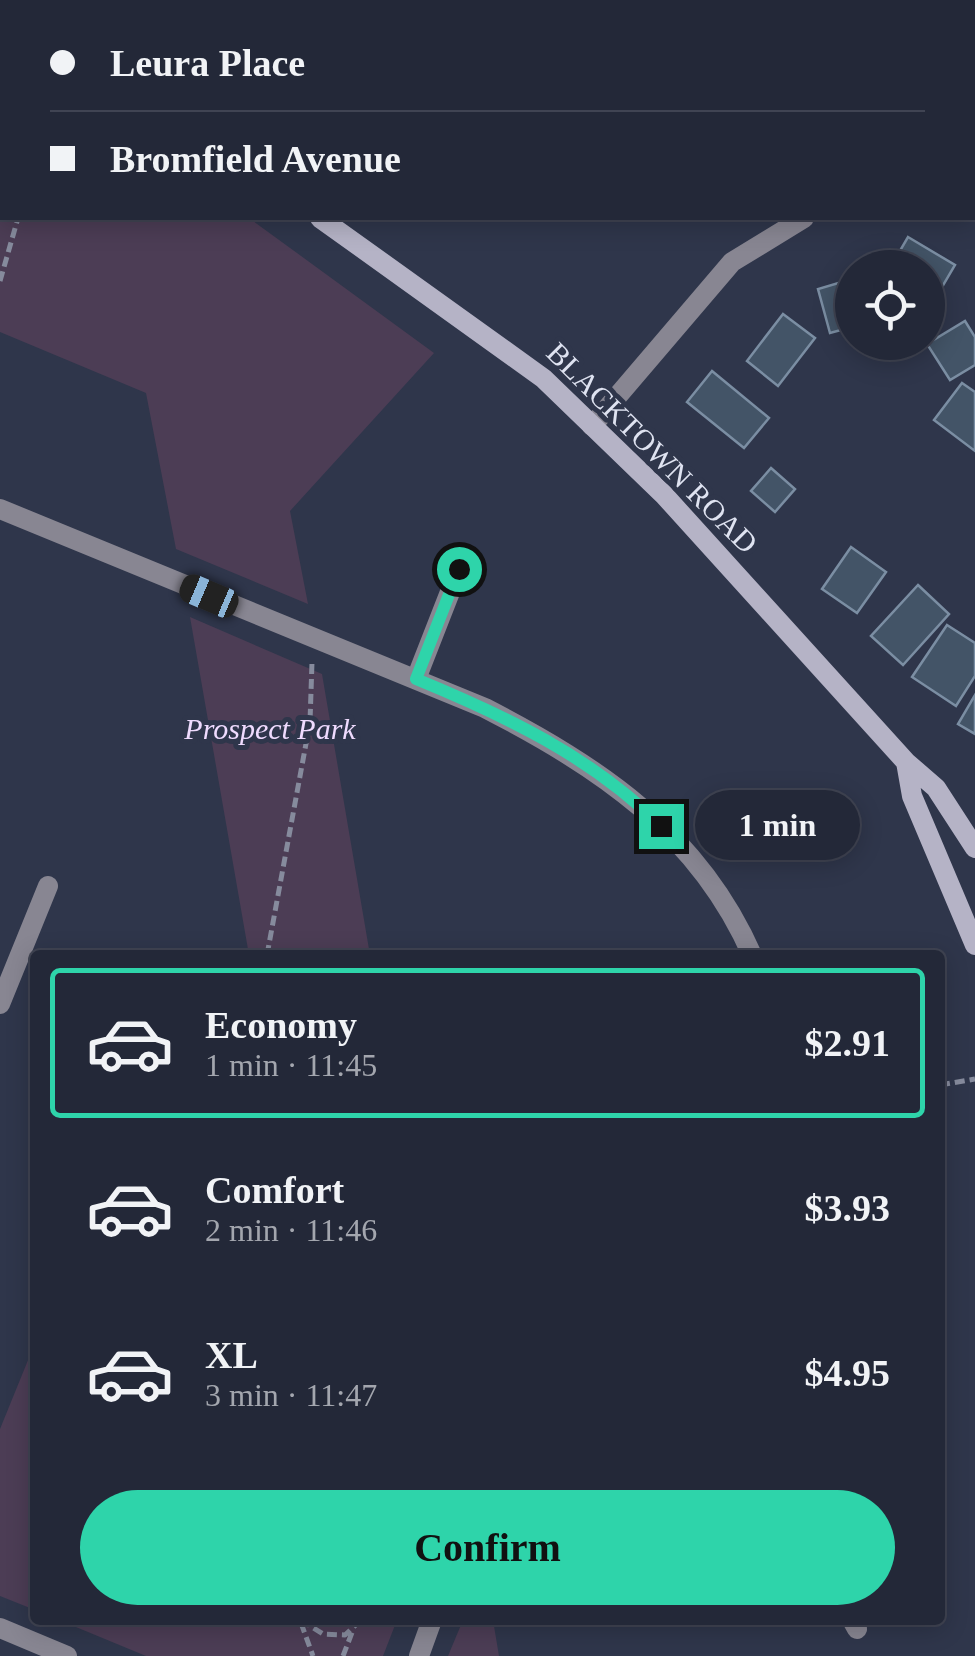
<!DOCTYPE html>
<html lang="en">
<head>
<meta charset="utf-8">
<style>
  body { margin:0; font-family:"Times New Roman",serif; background:#2f3443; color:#f1f3f6; height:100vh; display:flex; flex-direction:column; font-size:38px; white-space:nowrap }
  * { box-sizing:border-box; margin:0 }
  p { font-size:32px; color:#a3a6ae }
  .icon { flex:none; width:55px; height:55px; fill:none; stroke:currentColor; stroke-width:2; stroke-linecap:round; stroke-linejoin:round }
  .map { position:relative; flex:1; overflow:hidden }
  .drawer { position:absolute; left:30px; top:950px; width:915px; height:675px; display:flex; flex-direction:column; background:#232838; border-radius:10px; box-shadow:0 5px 25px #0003,0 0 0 2px #404453 }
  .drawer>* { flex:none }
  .guide { position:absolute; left:0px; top:0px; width:975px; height:220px; box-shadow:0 5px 25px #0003,0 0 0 2px #404453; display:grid; align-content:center; height:220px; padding:0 50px; background:#232838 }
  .controls { position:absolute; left:835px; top:250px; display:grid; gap:20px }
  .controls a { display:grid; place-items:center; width:110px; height:110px; border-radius:50%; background:#232838; box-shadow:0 5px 25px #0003,0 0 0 2px #404453; font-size:50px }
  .end { position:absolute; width:45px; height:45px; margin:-22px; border:12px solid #2ed4aa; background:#111; box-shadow:0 0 0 5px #111 }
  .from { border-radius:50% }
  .bubble { position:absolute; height:70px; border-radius:35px; background:#232838; box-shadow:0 5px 25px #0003,0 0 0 2px #404453; font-size:32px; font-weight:700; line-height:70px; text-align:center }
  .car { position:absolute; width:30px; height:60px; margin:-30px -15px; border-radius:12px; box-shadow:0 0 8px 2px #0007; background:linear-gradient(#222 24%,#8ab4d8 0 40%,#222 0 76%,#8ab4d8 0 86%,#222 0) }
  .guide b { display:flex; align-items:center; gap:35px; height:95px; font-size:38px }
  .guide b+b { border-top:2px solid #404453 }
  .guide i { width:25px; height:25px; background:#f1f3f6 }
  ul { padding:18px 0 0; list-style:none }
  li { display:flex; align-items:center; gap:30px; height:150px; margin:0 20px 15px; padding:0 30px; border:5px solid transparent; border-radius:10px }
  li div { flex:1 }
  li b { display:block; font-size:38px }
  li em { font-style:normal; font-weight:700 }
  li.on { border-color:#2ed4aa }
  li>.icon { width:90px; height:90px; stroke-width:1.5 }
  .action { display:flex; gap:20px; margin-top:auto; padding:20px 50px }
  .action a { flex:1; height:115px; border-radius:60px; background:#2ed4aa; color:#111; font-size:40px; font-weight:700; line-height:115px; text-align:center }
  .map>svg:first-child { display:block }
</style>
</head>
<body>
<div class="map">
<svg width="975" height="1656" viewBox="0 0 975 1656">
  <rect width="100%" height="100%" fill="#2f364b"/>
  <!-- green -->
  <path fill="#4c3d55" d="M 0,36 L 2,218 L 249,218 L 434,353 L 290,511 L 308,604 L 176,549 L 146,393 L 0,332 Z
    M 190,617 L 322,674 L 370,955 L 249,955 Z
    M 35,1343 L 35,1610 L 0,1596 L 0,1429 Z
    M 59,1620 L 397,1620 L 383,1656 L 146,1656 Z
    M 463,1620 L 493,1620 L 499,1656 L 448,1656 Z"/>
  <!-- building -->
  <path fill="#435467" stroke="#7b8ea3" stroke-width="2.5" d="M 975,5 L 975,56 L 972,57 L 972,6 Z
    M 908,237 L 955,265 L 928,311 L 928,268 L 890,268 Z
    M 852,279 L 852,327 L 830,333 L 818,289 Z
    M 783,314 L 815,338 L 778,386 L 747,361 Z
    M 965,321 L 975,337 L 975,365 L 950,380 L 927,344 Z
    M 712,371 L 769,418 L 744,448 L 687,402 Z
    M 962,383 L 975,392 L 975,451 L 934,420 Z
    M 771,468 L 795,489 L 775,512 L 751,491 Z
    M 851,547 L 886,572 L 857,613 L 822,589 Z
    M 918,585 L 949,614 L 903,665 L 871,636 Z
    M 947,625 L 975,643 L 975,676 L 956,706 L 912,677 Z
    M 975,695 L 975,734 L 958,724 Z"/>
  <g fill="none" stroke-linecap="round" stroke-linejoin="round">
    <!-- path -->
    <path stroke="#868b9d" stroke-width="5" stroke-dasharray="10 5" stroke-linecap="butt" d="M 0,281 L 18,218
      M 267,955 L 310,722 L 312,662
      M 940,1085 L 975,1079
      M 301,1620 L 323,1634 L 345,1635 L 361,1620
      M 301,1623 L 313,1656
      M 343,1656 L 353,1630"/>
    <!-- street -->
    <path stroke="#888692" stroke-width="20" d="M 439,2 L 443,0
      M 972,136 L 975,135
      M 972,181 L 975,185
      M 592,426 L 732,262 L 804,218
      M 0,509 L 485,708 C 599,767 698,832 752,955
      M 416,679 L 459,569
      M 0,1004 L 48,886
      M 852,1620 L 857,1629
      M 0,1628 L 67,1656
      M 419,1656 L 432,1620"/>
    <!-- secondary -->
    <path stroke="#b5b3c6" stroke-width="20" d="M 13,0 L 16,2
      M 320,218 L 543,378 L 664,495 L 906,762 L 936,788 L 975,848
      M 906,762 L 912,796 L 975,945"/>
  </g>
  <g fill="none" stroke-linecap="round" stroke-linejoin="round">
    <!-- route -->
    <path stroke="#2ed4aa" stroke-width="12" d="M 459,569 L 416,679 C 506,716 592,757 661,826"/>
  </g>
  <g text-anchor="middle" stroke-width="10" stroke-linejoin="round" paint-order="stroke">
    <!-- street labels -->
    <g font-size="30" fill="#dfe3f1" stroke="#2f364b">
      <text transform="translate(652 448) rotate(45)" y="10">BLACKTOWN ROAD</text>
    </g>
    <!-- park labels -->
    <g font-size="30" font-style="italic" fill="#efdbfe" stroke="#2f364b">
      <text x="270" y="739">Prospect Park</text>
    </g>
  </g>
</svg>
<div class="controls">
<a><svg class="icon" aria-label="locate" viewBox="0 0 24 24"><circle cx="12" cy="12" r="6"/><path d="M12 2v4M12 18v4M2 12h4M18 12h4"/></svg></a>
</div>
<i class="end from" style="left:459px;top:569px"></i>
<i class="end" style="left:661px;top:826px"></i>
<div class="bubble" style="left:695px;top:790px;width:165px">1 min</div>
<i class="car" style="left:209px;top:596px;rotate:293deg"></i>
<div class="guide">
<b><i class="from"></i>Leura Place</b>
<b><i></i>Bromfield Avenue</b>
</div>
<section class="drawer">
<ul>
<li class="on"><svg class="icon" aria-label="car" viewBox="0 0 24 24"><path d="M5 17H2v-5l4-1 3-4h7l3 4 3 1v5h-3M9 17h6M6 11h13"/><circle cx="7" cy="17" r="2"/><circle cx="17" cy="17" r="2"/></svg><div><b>Economy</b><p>1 min · 11:45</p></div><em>$2.91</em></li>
<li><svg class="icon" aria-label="car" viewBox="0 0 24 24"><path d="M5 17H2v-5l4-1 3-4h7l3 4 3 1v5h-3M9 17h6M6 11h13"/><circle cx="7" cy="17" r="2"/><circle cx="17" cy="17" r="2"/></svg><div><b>Comfort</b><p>2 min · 11:46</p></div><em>$3.93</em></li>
<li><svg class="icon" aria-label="car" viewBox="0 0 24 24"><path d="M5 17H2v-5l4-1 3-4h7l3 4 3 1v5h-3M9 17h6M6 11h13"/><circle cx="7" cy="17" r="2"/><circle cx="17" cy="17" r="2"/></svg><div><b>XL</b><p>3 min · 11:47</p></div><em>$4.95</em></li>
</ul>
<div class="action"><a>Confirm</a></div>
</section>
</div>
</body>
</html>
